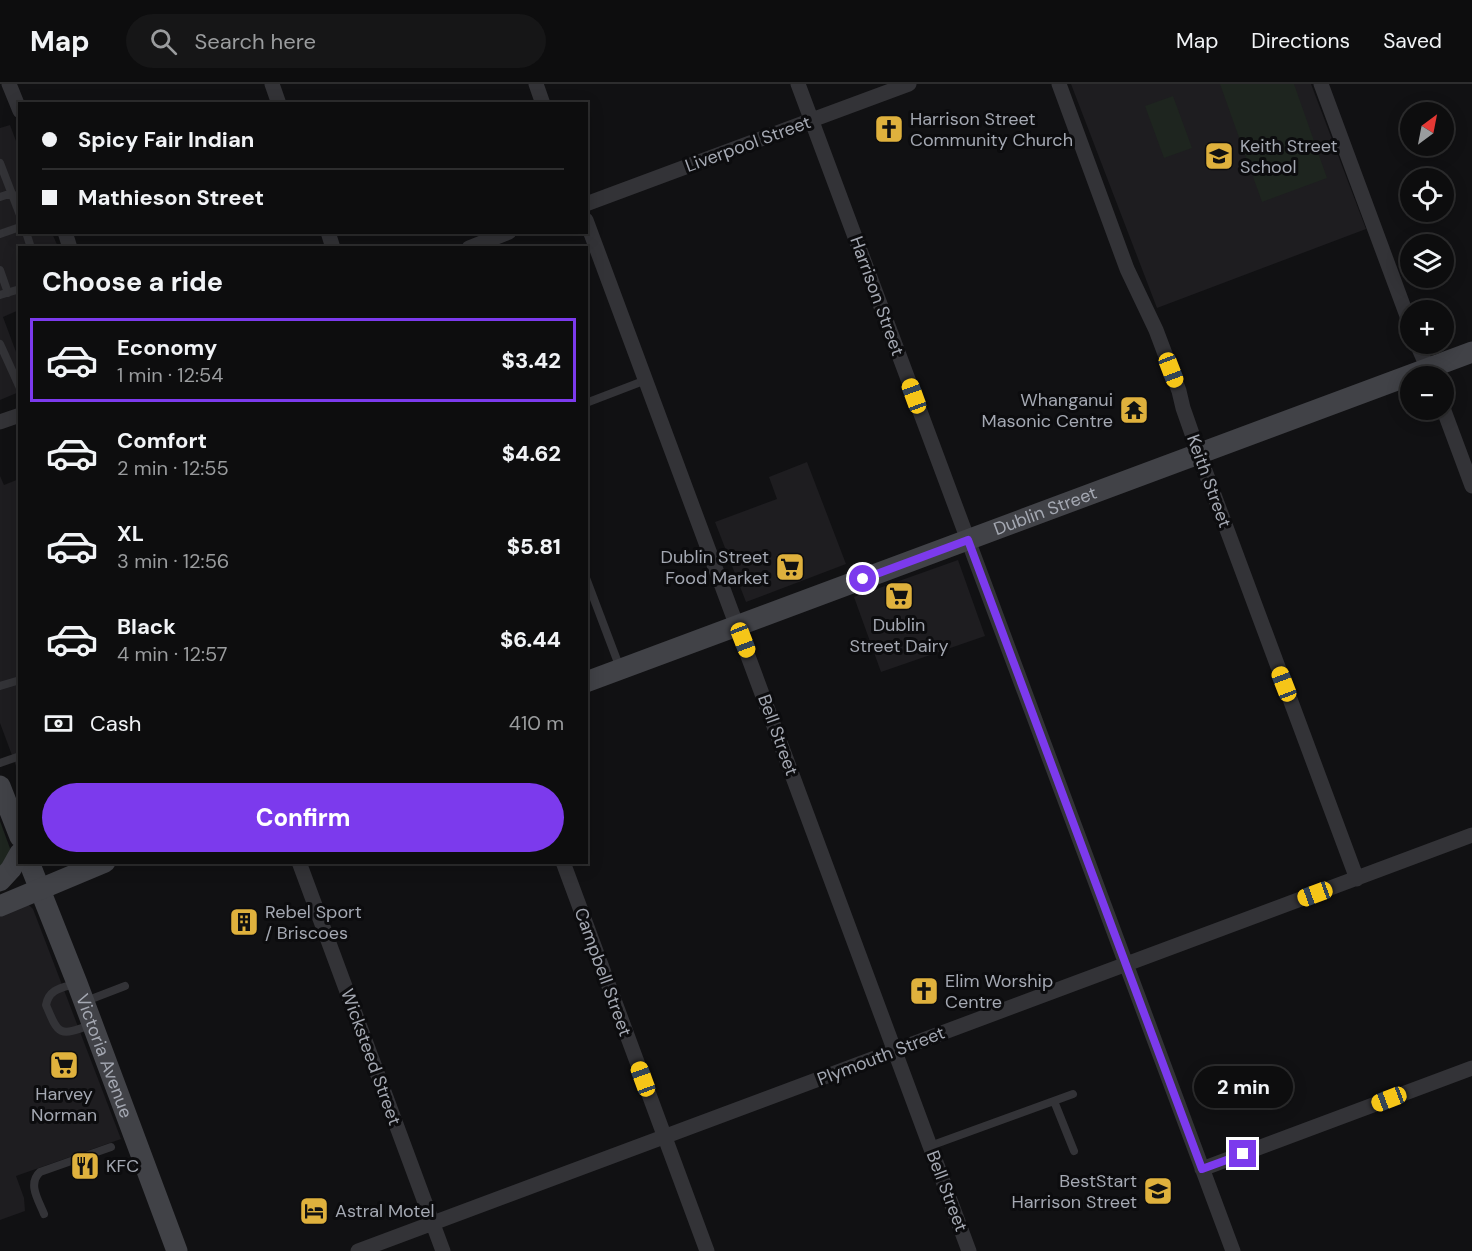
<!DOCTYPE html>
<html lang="en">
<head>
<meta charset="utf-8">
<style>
  body { margin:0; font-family:"DM Sans",sans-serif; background:#161617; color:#f1f3f6; height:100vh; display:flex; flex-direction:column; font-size:22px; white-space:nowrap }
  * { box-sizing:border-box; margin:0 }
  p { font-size:20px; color:#9a9c9e }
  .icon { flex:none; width:33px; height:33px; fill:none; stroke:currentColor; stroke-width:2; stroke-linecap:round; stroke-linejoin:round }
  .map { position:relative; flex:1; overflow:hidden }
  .details { position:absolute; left:18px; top:162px; width:570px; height:618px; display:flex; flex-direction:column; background:#0d0d0e; border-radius:0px; box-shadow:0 3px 15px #0003,0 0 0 2px #2d2d2e }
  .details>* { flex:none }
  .guide { position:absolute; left:18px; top:18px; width:570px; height:132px; border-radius:0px; box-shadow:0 3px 15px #0003,0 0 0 2px #2d2d2e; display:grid; align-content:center; height:132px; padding:0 24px; background:#0d0d0e }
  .needle { width:39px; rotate:32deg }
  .tools { position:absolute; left:1400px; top:18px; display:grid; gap:12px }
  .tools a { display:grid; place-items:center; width:54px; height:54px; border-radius:50%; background:#0d0d0e; box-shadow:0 3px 15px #0003,0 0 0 2px #2d2d2e; font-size:30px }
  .end { position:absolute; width:27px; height:27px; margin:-14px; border:8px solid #7c3aed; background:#fff; box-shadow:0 0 0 3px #fff }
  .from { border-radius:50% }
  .bubble { position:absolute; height:42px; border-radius:21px; background:#0d0d0e; box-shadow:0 3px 15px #0003,0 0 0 2px #2d2d2e; font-size:20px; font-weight:800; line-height:42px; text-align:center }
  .car { position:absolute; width:18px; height:36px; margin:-18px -9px; border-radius:8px; box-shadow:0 0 4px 2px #0007; background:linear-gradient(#f5c518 24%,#345 0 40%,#f5c518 0 76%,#345 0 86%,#f5c518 0) }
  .guide b { display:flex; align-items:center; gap:21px; height:57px; font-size:22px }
  .guide b+b { border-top:2px solid #2d2d2e }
  .guide i { width:15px; height:15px; background:#f1f3f6 }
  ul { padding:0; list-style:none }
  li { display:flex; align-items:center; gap:18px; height:84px; margin:0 12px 9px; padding:0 12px; border:3px solid transparent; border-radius:0px }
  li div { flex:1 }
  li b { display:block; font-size:22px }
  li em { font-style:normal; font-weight:800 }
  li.selected { border-color:#7c3aed }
  li>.icon { width:54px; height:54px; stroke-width:1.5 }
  h2 { padding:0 24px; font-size:27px; line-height:72px }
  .pay { display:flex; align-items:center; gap:15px; height:66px; padding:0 24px; font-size:22px }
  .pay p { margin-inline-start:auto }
  .button { display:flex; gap:12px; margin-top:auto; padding:12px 24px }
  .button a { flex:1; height:69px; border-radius:36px; background:#7c3aed; color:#fff; font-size:24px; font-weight:800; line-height:69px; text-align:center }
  header { display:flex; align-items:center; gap:36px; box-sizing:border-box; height:84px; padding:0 30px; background:#0d0d0e; border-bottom:2px solid #2d2d2e }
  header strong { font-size:28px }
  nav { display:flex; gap:33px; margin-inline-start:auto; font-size:21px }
  .search { width:420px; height:54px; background:#161617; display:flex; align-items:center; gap:15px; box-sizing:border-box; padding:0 21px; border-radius:33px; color:#9a9c9e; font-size:22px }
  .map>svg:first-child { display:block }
</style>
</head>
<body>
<header>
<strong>Map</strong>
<div class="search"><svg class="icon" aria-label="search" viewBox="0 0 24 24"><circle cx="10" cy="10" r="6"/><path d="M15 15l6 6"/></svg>Search here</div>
<nav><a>Map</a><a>Directions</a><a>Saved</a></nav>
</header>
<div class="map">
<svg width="1472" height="1167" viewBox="0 0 1472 1167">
  <rect width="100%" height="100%" fill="#111113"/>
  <!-- built -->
  <path fill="#1e1d20" d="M 1071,0 L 1311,0 L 1366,145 L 1157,224 Z
    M 10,41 L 19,65 L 20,148 L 52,149 L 58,163 L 20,164 L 19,226 L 3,233 L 19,276 L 19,308 L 0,316 L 0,44 Z
    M 807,378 L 846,480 L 746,518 L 715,438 L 777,415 L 769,393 Z
    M 0,392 L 4,401 L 19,395 L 19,690 L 0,639 Z
    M 958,476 L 985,552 L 881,588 L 854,513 Z
    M 26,818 L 33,825 L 121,1055 L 16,1092 L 24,1114 L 25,1127 L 0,1136 L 0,828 Z"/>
  <!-- green -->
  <path fill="#1e251f" d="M 1220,0 L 1294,0 L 1327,94 L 1262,118 Z
    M 1173,12 L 1192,64 L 1164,74 L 1145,22 Z
    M 0,737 L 15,778 L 0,784 Z"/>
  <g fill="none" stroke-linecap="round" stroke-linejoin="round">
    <!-- lane -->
    <path stroke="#333337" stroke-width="8" d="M 0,79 L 20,131
      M 0,113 L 12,109
      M 26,148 L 31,164
      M 0,150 L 20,143
      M 0,186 L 8,209
      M 0,211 L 20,205
      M 0,260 L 20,304
      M 586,319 L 646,296
      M 586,494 L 620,584
      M 0,602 L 20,596
      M 0,679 L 20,672
      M 75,900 C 61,904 49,905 46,921 C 59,952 59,952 91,941
      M 86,917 L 125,902
      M 1054,1017 L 1074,1067
      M 930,1062 L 1073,1010
      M 44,1130 C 39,1117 27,1100 40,1088 L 111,1063"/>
    <!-- street -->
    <path stroke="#333337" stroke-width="15" d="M 9,0 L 20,27
      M 272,0 L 279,20
      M 536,0 L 543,20
      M 798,0 L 1233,1167
      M 1059,0 L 1127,185 L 1156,246 L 1179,307 L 1183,324 L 1204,384 L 1357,795
      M 1321,0 L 1410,240
      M 586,120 L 909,0
      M 586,136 L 969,1167
      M 65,148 L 70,164
      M 328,148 L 333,164
      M 469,164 L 509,148
      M 1417,260 L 1431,292
      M 1443,324 L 1472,402
      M 0,338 L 20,331
      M 299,778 L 443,1167
      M 563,778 L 707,1167
      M 1202,1085 L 1472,984
      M 358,1167 L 1472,751"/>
    <!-- secondary -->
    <g stroke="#414247" stroke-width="21">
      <path id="s1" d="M 586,598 L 1472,268"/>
      <path d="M 0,702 L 20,753"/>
      <path id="s2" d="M 29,778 L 77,899 L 177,1167"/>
      <path d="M 0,797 L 11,785 L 20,769"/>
      <path d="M 0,822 L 105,778"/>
    </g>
  </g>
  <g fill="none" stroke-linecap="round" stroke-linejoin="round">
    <!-- route -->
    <path stroke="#7c3aed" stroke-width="8" d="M 863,495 L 968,456 L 1202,1085 L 1243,1070"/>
  </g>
  <!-- icons -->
  <defs>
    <g id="church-square" transform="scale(1.5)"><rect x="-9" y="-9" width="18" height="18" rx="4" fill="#dfb13d" stroke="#0c0c0e"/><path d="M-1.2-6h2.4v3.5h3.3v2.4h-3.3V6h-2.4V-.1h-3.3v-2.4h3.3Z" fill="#111"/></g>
    <g id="school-square" transform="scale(1.5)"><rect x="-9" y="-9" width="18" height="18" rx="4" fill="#dfb13d" stroke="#0c0c0e"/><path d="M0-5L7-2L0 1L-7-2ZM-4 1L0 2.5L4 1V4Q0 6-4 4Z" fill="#111"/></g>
    <g id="temple-square" transform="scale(1.5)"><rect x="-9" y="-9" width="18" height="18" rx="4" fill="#dfb13d" stroke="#0c0c0e"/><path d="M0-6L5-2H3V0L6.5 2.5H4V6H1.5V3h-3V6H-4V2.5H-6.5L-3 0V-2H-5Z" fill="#111"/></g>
    <g id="supermarket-square" transform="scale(1.5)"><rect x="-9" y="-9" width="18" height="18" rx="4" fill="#dfb13d" stroke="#0c0c0e"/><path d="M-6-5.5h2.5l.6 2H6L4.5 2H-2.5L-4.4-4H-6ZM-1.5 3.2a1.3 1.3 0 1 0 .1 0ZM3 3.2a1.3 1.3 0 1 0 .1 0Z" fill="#111"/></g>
    <g id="building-square" transform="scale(1.5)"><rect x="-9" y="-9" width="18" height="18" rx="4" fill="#dfb13d" stroke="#0c0c0e"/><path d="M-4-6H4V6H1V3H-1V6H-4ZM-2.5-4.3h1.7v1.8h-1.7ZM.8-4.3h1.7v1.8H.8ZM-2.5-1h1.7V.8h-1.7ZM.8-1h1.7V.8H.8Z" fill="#111"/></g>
    <g id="restaurant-square" transform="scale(1.5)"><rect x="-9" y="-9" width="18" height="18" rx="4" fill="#dfb13d" stroke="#0c0c0e"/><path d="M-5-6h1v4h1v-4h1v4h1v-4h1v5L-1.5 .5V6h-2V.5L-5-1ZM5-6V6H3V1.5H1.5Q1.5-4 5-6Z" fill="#111"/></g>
    <g id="hotel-square" transform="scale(1.5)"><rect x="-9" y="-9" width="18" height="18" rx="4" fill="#dfb13d" stroke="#0c0c0e"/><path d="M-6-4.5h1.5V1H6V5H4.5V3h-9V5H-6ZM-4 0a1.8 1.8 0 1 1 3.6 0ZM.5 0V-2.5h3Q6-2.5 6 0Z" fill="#111"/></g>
  </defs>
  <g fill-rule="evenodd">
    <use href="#church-square" x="889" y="45"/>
    <use href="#school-square" x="1219" y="72"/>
    <use href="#temple-square" x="1134" y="326"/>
    <use href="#supermarket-square" x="790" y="483"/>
    <use href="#supermarket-square" x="899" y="512"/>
    <use href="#building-square" x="244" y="838"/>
    <use href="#church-square" x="924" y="907"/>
    <use href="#supermarket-square" x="64" y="981"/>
    <use href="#restaurant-square" x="85" y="1082"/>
    <use href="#school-square" x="1158" y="1107"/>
    <use href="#hotel-square" x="314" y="1127"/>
  </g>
  <g text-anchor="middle" stroke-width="6" stroke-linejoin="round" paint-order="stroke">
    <!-- poi labels -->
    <g font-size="18" fill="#a4a8b2" stroke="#0c0c0e" text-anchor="start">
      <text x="910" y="41">Harrison Street<tspan x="910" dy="21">Community Church</tspan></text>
      <text x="1240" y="68">Keith Street<tspan x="1240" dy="21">School</tspan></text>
      <text x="1113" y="322" text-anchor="end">Whanganui<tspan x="1113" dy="21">Masonic Centre</tspan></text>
      <text x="769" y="479" text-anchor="end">Dublin Street<tspan x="769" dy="21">Food Market</tspan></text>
      <text x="899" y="547" text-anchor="middle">Dublin<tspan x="899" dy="21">Street Dairy</tspan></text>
      <text x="265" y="834">Rebel Sport<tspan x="265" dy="21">/ Briscoes</tspan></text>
      <text x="945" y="903">Elim Worship<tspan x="945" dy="21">Centre</tspan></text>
      <text x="64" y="1016" text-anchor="middle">Harvey<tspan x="64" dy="21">Norman</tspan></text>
      <text x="106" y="1088">KFC</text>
      <text x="1137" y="1103" text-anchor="end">BestStart<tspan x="1137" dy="21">Harrison Street</tspan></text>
      <text x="335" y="1133">Astral Motel</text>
    </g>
    <!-- street labels -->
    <g font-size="18" fill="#a4a8b2" stroke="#0c0c0e">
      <text transform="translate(748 60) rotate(-20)" y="6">Liverpool Street</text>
      <text transform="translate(877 212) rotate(70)" y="6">Harrison Street</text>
      <text transform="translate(1209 397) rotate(70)" y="6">Keith Street</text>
      <text dy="6" stroke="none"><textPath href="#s1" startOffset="490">Dublin Street</textPath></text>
      <text transform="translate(778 651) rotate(70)" y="6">Bell Street</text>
      <text transform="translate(603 888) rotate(70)" y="6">Campbell Street</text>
      <text dy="6" stroke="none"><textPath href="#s2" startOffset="208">Victoria Avenue</textPath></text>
      <text transform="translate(881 972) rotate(-21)" y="6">Plymouth Street</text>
      <text transform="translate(371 973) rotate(70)" y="6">Wicksteed Street</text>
      <text transform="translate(947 1107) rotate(69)" y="6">Bell Street</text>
    </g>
  </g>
</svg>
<div class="tools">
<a><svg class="needle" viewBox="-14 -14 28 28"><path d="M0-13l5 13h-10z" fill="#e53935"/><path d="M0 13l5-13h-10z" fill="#9a9c9e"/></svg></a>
<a><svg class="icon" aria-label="locate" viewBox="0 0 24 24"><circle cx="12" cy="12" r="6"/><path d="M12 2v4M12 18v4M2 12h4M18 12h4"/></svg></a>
<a><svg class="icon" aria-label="layers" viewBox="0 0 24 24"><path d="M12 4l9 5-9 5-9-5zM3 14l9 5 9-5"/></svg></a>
<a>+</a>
<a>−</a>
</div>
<i class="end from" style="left:863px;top:495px"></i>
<i class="end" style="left:1243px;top:1070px"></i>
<div class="bubble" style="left:1194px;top:982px;width:99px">2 min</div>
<i class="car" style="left:1171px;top:286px;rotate:159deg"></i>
<i class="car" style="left:914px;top:312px;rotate:340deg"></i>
<i class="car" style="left:743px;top:556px;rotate:159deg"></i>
<i class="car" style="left:1284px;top:600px;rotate:339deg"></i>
<i class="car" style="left:1315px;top:810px;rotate:250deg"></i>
<i class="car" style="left:643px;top:995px;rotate:340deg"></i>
<i class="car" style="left:1389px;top:1015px;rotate:249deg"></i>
<div class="guide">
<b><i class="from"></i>Spicy Fair Indian</b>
<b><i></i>Mathieson Street</b>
</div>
<section class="details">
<h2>Choose a ride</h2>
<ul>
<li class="selected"><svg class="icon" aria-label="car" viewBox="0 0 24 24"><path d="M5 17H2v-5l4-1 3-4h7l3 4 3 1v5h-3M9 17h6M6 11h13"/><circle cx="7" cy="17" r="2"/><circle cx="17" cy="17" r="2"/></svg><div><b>Economy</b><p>1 min · 12:54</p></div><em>$3.42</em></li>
<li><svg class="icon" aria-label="car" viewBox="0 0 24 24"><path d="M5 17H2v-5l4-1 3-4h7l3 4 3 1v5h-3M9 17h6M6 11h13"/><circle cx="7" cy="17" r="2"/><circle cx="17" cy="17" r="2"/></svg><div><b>Comfort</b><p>2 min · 12:55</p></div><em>$4.62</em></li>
<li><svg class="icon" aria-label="car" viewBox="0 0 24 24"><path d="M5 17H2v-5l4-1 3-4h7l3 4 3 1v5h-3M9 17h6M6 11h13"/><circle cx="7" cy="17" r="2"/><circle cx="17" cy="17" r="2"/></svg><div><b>XL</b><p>3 min · 12:56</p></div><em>$5.81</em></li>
<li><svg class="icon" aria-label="car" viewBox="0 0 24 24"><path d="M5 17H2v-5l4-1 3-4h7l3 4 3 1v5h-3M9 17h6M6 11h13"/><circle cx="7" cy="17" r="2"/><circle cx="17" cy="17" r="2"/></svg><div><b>Black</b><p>4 min · 12:57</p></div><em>$6.44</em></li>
</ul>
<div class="pay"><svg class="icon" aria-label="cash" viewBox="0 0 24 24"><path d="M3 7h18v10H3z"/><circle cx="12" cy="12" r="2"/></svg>Cash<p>410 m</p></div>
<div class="button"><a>Confirm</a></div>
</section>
</div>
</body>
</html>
